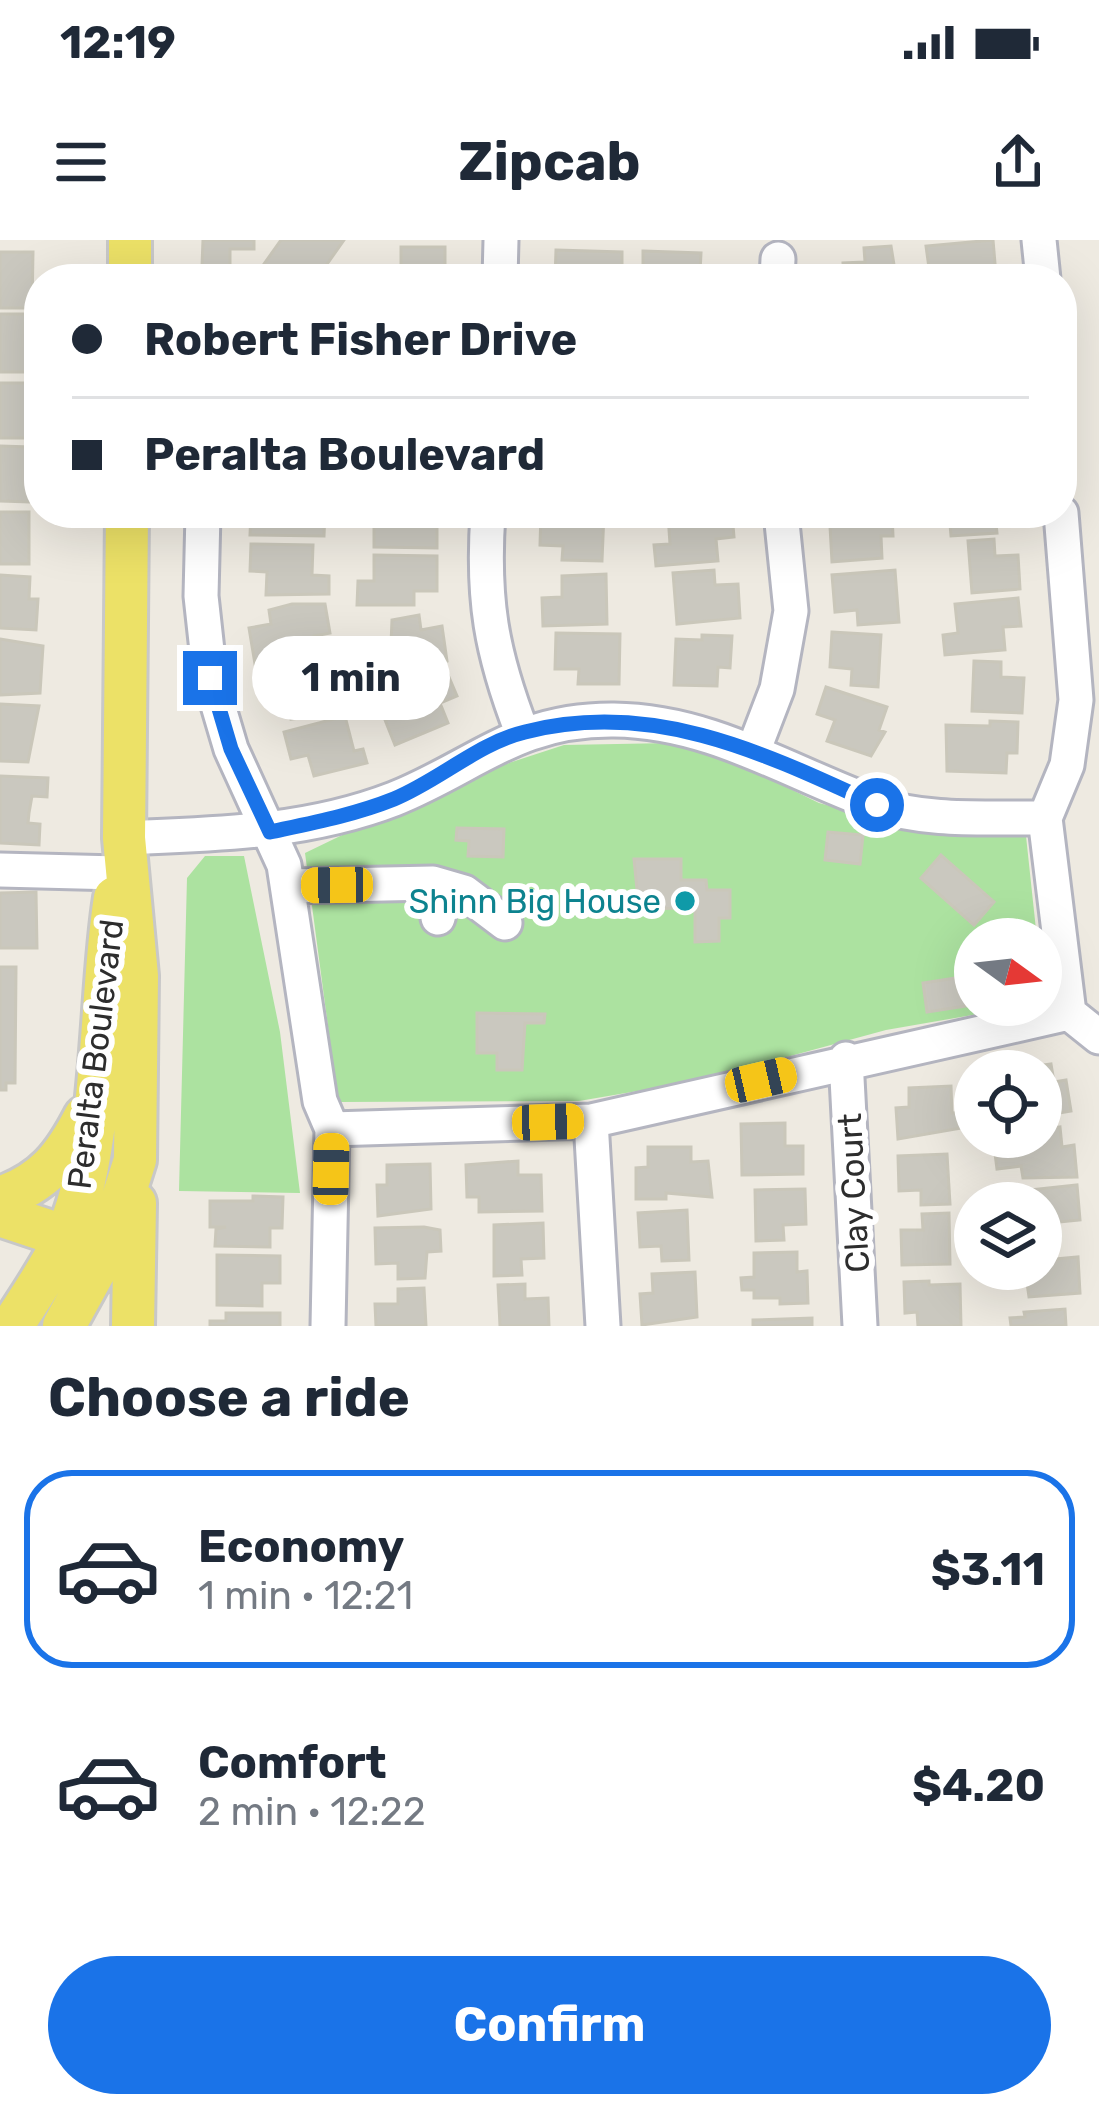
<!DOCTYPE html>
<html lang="en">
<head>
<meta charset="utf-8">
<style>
  body { margin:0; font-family:Rubik,sans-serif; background:#f2f2f3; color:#1f2937; height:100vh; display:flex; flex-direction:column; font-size:45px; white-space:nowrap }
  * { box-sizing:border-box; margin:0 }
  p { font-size:39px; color:#747a83 }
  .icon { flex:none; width:66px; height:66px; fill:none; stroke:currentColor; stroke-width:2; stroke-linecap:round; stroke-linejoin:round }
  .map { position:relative; height:1086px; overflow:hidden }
  .side { display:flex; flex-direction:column; background:#fff; flex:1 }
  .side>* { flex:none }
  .top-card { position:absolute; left:24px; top:24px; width:1053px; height:264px; border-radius:48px; box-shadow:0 12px 48px #0002; display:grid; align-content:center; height:264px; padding:0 48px; background:#fff }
  .needle { width:78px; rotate:105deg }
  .buttons { position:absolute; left:954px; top:678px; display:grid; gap:24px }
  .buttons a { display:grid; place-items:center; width:108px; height:108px; border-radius:50%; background:#fff; box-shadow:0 12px 48px #0002; font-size:60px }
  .end { position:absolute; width:54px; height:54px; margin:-27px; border:15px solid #1a73e8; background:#fff; box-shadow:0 0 0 6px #fff }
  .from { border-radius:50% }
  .bubble { position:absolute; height:84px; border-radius:42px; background:#fff; box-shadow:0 12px 48px #0002; font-size:39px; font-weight:700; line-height:84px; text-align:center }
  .car { position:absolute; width:36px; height:72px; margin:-36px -18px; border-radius:15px; box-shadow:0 0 9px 3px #0007; background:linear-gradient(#f5c518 24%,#345 0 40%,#f5c518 0 76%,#345 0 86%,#f5c518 0) }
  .top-card b { display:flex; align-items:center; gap:42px; height:114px; font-size:45px }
  .top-card b+b { border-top:3px solid #e0e1e3 }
  .top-card i { width:30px; height:30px; background:#1f2937 }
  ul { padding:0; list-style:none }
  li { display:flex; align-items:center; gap:36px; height:198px; margin:0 24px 18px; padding:0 24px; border:6px solid transparent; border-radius:48px }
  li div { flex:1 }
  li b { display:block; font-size:45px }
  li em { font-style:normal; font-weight:700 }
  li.on { border-color:#1a73e8 }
  li>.icon { width:108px; height:108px; stroke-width:1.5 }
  h2 { padding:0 48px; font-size:54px; line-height:144px }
  .button { display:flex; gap:24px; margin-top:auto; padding:24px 48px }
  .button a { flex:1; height:138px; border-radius:72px; background:#1a73e8; color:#fff; font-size:48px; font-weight:700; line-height:138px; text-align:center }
  .status { display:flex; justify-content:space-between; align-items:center; height:84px; padding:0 60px; background:#fff; direction:ltr }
  .status svg { height:33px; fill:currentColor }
  header { display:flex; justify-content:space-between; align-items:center; height:156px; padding:0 48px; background:#fff; font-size:54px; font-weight:700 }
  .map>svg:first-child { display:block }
</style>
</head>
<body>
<div class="status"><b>12:19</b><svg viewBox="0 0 49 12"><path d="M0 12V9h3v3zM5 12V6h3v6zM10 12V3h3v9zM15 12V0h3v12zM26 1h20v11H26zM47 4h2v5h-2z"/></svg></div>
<header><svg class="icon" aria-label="menu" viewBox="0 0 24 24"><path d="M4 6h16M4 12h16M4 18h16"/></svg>Zipcab<svg class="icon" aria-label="share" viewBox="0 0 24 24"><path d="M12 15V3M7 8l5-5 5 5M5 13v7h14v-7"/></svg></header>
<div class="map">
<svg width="1099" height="1086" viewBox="0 0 1099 1086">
  <rect width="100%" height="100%" fill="#eeeae1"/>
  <!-- green -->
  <path fill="#ace2a0" d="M 670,503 L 749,529 L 819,563 L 909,587 L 1026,596 L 1037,699 L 975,699 L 975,765 L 1030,765 L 886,790 L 702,840 L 579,861 L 338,862 L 305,613 L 454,541 L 564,505 Z
    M 205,616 L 244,616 L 280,792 L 300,953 L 179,951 L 187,638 Z"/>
  <!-- building -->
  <path fill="#cac8bf" stroke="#cac7ba" stroke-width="3" d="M 203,0 L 254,0 L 254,9 L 230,9 L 230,26 L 211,28 L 202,26 Z
    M 281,0 L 344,0 L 318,37 L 305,28 L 297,39 L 284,39 L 264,24 Z
    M 993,0 L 996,35 L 945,39 L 944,27 L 929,28 L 926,6 Z
    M 891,6 L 895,31 L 907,30 L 907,39 L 844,39 L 843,23 L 865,22 L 864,8 Z
    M 401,7 L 445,7 L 445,27 L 455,27 L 455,39 L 401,39 Z
    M 556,10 L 622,12 L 622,39 L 555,39 Z
    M 643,11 L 701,13 L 700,33 L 713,33 L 713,39 L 643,39 Z
    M 0,12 L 33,12 L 32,68 L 0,68 Z
    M 0,74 L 30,74 L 30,102 L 39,102 L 39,132 L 0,132 Z
    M 0,143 L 31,143 L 30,198 L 0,198 Z
    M 0,206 L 30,207 L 29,262 L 0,261 Z
    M 0,272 L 29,272 L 29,324 L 0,324 Z
    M 251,273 L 325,273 L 324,296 L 250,295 Z
    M 365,273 L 420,273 L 419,280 L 437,280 L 437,308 L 374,307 L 374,276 Z
    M 541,273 L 604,273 L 602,321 L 562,320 L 563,306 L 540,305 Z
    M 732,273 L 734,297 L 716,299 L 718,321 L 656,326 L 654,305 L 670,304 L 668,275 Z
    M 851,273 L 892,273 L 893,296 L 881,296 L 882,318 L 832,322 L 830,286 L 852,284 Z
    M 949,273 L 995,273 L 997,293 L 951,296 Z
    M 994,299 L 995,316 L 1018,315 L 1020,349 L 972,353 L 968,301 Z
    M 251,304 L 313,305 L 312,335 L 329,336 L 329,354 L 266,355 L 267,332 L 250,331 Z
    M 374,315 L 437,316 L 437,351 L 414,351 L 414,365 L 357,365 L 358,341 L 374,341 Z
    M 714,330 L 715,345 L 738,344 L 740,378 L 677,384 L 673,333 Z
    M 895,330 L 899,382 L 858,385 L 857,370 L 835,372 L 832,335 Z
    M 606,334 L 607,384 L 543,386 L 542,358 L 562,357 L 562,336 Z
    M 0,335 L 30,337 L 29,359 L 38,359 L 36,390 L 0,388 Z
    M 1018,358 L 1021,386 L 1003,387 L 1005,410 L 945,415 L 943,395 L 958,393 L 955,364 Z
    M 292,364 L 325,364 L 330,393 L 314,396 L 317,414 L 255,424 L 249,388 L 271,384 L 269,370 Z
    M 419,375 L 421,390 L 442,386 L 447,421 L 377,437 L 377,406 L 391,404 L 392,380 Z
    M 832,392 L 881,395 L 878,447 L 851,445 L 852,429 L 830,427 Z
    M 556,393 L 620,394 L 619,444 L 578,444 L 579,429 L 555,429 Z
    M 702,395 L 732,396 L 730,428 L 718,427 L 717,446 L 674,445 L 676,399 L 702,400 Z
    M 0,399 L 43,406 L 40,453 L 0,455 Z
    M 974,421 L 1001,422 L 1001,437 L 1024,438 L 1022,473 L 972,471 Z
    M 312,425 L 312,430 L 330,427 L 332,449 L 317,451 L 318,476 L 291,479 L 289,463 L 267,467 L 262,432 Z
    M 446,430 L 457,456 L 440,463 L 448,483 L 395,505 L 385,480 L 396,476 L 387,454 Z
    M 826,447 L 887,467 L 879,490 L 885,492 L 871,516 L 827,501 L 835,480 L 817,474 Z
    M 0,464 L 39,466 L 28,522 L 0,521 Z
    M 345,476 L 354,511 L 363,509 L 367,523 L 314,536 L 308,515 L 291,519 L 284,492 Z
    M 990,481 L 1018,482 L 1017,513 L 1007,513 L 1006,533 L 947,531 L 946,485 L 990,486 Z
    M 0,536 L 48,538 L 47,557 L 32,556 L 29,573 L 28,583 L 40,584 L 39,605 L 0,603 Z
    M 457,588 L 504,589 L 503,617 L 468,616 L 469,601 L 456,600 Z
    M 828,592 L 863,595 L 860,624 L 825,620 Z
    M 941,615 L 994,662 L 974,685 L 921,638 Z
    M 634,619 L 681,619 L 681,640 L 706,640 L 707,650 L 730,650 L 730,678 L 719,678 L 719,701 L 695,702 L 695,667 L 639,670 Z
    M 36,652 L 37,708 L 0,708 L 0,653 Z
    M 0,727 L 16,727 L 15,843 L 6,843 L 6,850 L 0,850 Z
    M 962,737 L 966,766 L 927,772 L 923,743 Z
    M 477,773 L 545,774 L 544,783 L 525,783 L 522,830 L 497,830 L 497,813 L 477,813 Z
    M 1051,824 L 1054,842 L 1066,840 L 1071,871 L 1041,876 L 1041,831 L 1008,830 Z
    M 951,846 L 952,873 L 966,872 L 967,887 L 898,899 L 896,868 L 909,867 L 909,848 Z
    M 785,883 L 785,906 L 803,906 L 803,934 L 742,935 L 741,884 Z
    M 1060,887 L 1062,907 L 1074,905 L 1077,937 L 1023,938 L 1021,926 L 997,929 L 993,898 L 1041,897 L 1041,889 Z
    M 648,907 L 691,907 L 691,922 L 708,921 L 712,957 L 666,953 L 666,959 L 636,959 L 636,928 L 648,927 Z
    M 947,914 L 950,964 L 921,965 L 921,950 L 899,951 L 898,916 Z
    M 518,921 L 518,935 L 541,935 L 542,971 L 479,972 L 479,957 L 467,957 L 466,925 Z
    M 430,924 L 431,969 L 378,976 L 377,945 L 387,945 L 387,925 Z
    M 1077,945 L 1080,980 L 1059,982 L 1060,998 L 1041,999 L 1041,963 L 1030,963 L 1029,950 Z
    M 805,949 L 806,984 L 783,985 L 784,1000 L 756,1001 L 755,950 Z
    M 253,956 L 283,957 L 282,988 L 270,988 L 270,1007 L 215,1006 L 216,989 L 226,987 L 210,987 L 210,961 L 253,961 Z
    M 687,970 L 689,1020 L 662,1021 L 661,1006 L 640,1007 L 638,973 Z
    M 949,973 L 950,1024 L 902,1025 L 901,990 L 923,990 L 922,974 Z
    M 543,983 L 544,1018 L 521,1019 L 522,1035 L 494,1036 L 494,985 Z
    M 424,987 L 440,990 L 441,1011 L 427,1012 L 425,1038 L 398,1039 L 398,1023 L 376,1024 L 375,988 Z
    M 1054,1005 L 1055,1019 L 1078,1017 L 1080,1053 L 1029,1057 L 1025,1029 L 1041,1029 L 1041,1006 Z
    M 797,1012 L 797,1032 L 807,1031 L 808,1063 L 780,1064 L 780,1058 L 754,1058 L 754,1050 L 742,1050 L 741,1038 L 754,1037 L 754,1013 Z
    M 217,1015 L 280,1016 L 280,1043 L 262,1043 L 262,1066 L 217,1065 Z
    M 695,1032 L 697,1077 L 642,1085 L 640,1054 L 653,1053 L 652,1034 Z
    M 929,1041 L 929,1045 L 960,1044 L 961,1086 L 918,1086 L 917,1072 L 905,1073 L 904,1042 Z
    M 525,1044 L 525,1059 L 548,1058 L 549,1086 L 500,1086 L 498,1045 Z
    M 424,1048 L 426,1086 L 376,1086 L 375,1064 L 398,1064 L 398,1049 Z
    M 1065,1069 L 1066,1086 L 1011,1086 L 1010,1078 L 1025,1077 L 1024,1072 Z
    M 226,1073 L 280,1073 L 280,1086 L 210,1086 L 210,1081 L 226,1081 Z
    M 812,1078 L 812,1086 L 753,1086 L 753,1080 Z"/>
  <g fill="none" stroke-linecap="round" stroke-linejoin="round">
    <!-- minor casing -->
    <g stroke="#b4b5c0" stroke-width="39">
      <path id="minor" d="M 1039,0 L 1043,39
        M 500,39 L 501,0
        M 777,39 L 778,19
        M 203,273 L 201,356 L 210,438 L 231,509 L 284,625 L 320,861 L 332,889 L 328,1086
        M 488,273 C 482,359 491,412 522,492
        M 1061,273 L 1076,460 L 1067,525 L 1045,578 L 1069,773
        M 754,509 L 777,449 L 791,371 L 781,273
        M 124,598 C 216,594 306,593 394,559 C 476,526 516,479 614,480 C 710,481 786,531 873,563 C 926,583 990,577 1045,578
        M 0,630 L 118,633
        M 289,646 L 433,643 L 464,652 L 505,683
        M 438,678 L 446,647
        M 1069,773 L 1099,797
        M 846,819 L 860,1086
        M 591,881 L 603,1086
        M 332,889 L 591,881 L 1069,773"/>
    </g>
    <!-- major casing -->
    <g stroke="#c8c8c8" stroke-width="48">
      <path id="major" d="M 130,39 L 130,0
        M 0,958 C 44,943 64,918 85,877
        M 0,975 L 66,997 L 78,1021
        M 12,1086 C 30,1058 51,1028 65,998 C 106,913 99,756 115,658
        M 64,1086 L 107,1008 L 135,920 L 137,736 L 124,598 L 127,273
        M 133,1086 L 135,963"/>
    </g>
    <!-- minor -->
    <use href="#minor" stroke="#fff" stroke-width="33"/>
    <!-- major -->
    <use href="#major" stroke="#ece167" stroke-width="42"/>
  </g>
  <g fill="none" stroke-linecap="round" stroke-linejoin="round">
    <!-- route -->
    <path stroke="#1a73e8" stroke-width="15" d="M 210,438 L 231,509 L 270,592 C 312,583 354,575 394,559 C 438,541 479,503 525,492 C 653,459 764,513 877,565"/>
  </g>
  <!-- markers -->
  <circle fill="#0f9aa8" stroke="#fff" stroke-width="4.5" cx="685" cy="661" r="12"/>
  <g text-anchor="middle" stroke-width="12" stroke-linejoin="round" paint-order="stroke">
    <!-- culture labels -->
    <g font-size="33" fill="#0d838f" stroke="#fff" text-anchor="end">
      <text x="661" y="673">Shinn Big House</text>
    </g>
    <!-- street labels -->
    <g font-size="33" fill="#2d2d2d" stroke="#fff">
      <text transform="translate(95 814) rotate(-83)" y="12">Peralta Boulevard</text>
      <text transform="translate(853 953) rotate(-93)" y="12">Clay Court</text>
    </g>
  </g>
</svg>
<div class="buttons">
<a><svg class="needle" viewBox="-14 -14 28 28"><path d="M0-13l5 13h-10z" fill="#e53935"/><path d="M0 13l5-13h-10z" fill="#747a83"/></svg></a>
<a><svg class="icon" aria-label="locate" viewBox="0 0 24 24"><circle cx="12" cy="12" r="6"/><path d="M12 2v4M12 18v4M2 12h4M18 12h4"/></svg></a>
<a><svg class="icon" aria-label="layers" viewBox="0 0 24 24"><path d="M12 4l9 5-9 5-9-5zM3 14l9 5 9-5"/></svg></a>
</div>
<i class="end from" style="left:877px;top:565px"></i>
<i class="end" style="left:210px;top:438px"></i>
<div class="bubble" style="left:252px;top:396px;width:198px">1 min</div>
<i class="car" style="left:337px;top:645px;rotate:269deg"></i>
<i class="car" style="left:761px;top:840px;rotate:77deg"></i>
<i class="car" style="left:548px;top:882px;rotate:88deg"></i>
<i class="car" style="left:331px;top:929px;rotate:1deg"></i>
<div class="top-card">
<b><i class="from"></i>Robert Fisher Drive</b>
<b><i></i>Peralta Boulevard</b>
</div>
</div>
<section class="side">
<h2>Choose a ride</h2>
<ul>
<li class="on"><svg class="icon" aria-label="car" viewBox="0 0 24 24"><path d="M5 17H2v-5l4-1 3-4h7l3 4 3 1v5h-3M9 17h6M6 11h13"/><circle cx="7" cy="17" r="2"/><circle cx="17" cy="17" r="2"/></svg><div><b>Economy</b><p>1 min · 12:21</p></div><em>$3.11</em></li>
<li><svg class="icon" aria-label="car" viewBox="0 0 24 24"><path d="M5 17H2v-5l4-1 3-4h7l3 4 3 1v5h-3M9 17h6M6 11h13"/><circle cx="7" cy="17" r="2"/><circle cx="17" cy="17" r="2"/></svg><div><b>Comfort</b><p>2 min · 12:22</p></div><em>$4.20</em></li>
</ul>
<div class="button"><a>Confirm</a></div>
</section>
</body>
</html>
